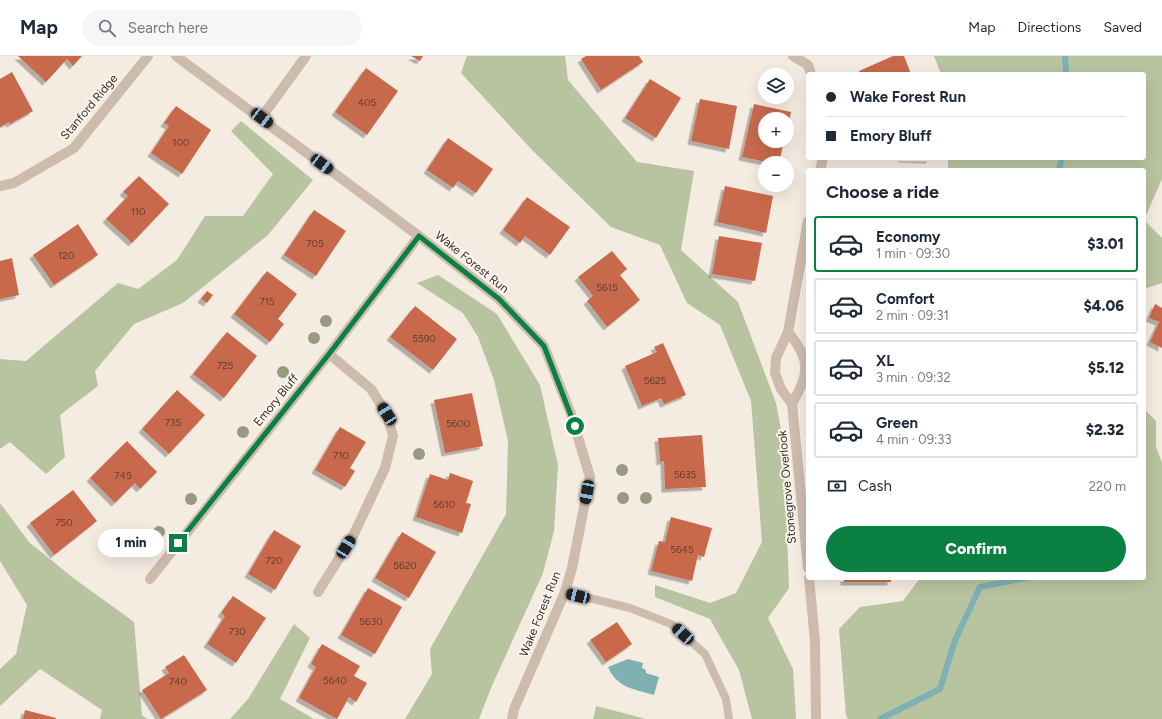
<!DOCTYPE html>
<html lang="en">
<head>
<meta charset="utf-8">
<style>
  body { margin:0; font-family:Figtree,sans-serif; background:#f6f6f7; color:#1f2937; height:100vh; display:flex; flex-direction:column; font-size:15px; white-space:nowrap }
  * { box-sizing:border-box; margin:0 }
  p { font-size:13px; color:#747a83 }
  .icon { flex:none; width:22px; height:22px; fill:none; stroke:currentColor; stroke-width:2; stroke-linecap:round; stroke-linejoin:round }
  .map { position:relative; flex:1; overflow:hidden }
  .side { position:absolute; left:806px; top:112px; width:340px; height:412px; display:flex; flex-direction:column; background:#fff; border-radius:4px; box-shadow:0 4px 16px #0002 }
  .side>* { flex:none }
  .top-card { position:absolute; left:806px; top:16px; width:340px; height:88px; border-radius:4px; box-shadow:0 4px 16px #0002; display:grid; align-content:center; height:88px; padding:0 20px; background:#fff }
  .tools { position:absolute; left:758px; top:12px; display:grid; gap:8px }
  .tools a { display:grid; place-items:center; width:36px; height:36px; border-radius:50%; background:#fff; box-shadow:0 4px 16px #0002; font-size:20px }
  .end { position:absolute; width:18px; height:18px; margin:-9px; border:5px solid #0b8043; background:#fff; box-shadow:0 0 0 2px #fff }
  .from { border-radius:50% }
  .bubble { position:absolute; height:28px; border-radius:14px; background:#fff; box-shadow:0 4px 16px #0002; font-size:13px; font-weight:800; line-height:28px; text-align:center }
  .car { position:absolute; width:12px; height:24px; margin:-12px -6px; border-radius:5px; box-shadow:0 0 3px 1px #0007; background:linear-gradient(#222 24%,#8ab4d8 0 40%,#222 0 76%,#8ab4d8 0 86%,#222 0) }
  .top-card b { display:flex; align-items:center; gap:14px; height:38px; font-size:15px }
  .top-card b+b { border-top:1px solid #e0e1e3 }
  .top-card i { width:10px; height:10px; background:#1f2937 }
  ul { padding:0; list-style:none }
  li { display:flex; align-items:center; gap:12px; height:56px; margin:0 8px 6px; padding:0 12px; border:2px solid #e0e1e3; border-radius:4px }
  li div { flex:1 }
  li b { display:block; font-size:15px }
  li em { font-style:normal; font-weight:800 }
  li.selected { border-color:#0b8043 }
  li>.icon { width:36px; height:36px; stroke-width:1.5 }
  h2 { padding:0 20px; font-size:18px; line-height:48px }
  .pay { display:flex; align-items:center; gap:10px; height:44px; padding:0 20px; font-size:15px }
  .pay p { margin-inline-start:auto }
  .primary-button { display:flex; gap:8px; margin-top:auto; padding:8px 20px }
  .primary-button a { flex:1; height:46px; border-radius:24px; background:#0b8043; color:#fff; font-size:16px; font-weight:800; line-height:46px; text-align:center }
  header { display:flex; align-items:center; gap:24px; box-sizing:border-box; height:56px; padding:0 20px; background:#fff; border-bottom:1px solid #e0e1e3 }
  header strong { font-size:19px }
  nav { display:flex; gap:22px; margin-inline-start:auto; font-size:14px }
  .search { width:280px; height:36px; background:#f6f6f7; display:flex; align-items:center; gap:10px; box-sizing:border-box; padding:0 14px; border-radius:22px; color:#747a83; font-size:15px }
  .map>svg:first-child { display:block }
</style>
</head>
<body>
<header>
<strong>Map</strong>
<div class="search"><svg class="icon" aria-label="search" viewBox="0 0 24 24"><circle cx="10" cy="10" r="6"/><path d="M15 15l6 6"/></svg>Search here</div>
<nav><a>Map</a><a>Directions</a><a>Saved</a></nav>
</header>
<div class="map">
<svg width="1162" height="663" viewBox="0 0 1162 663">
  <defs>
    <filter id="shadow"><feDropShadow dx="-3.5" dy="3.5" stdDeviation="0" flood-color="#0004"/></filter>
  </defs>
  <rect width="100%" height="100%" fill="#f4ebe1"/>
  <!-- green -->
  <path fill="#b8c4a0" d="M 467,0 L 565,0 L 568,24 L 637,106 L 694,115 L 681,194 L 738,246 L 776,347 L 784,390 L 789,532 L 768,562 L 793,613 L 796,663 L 752,663 L 739,614 L 710,563 L 655,541 L 655,529 L 710,547 L 736,537 L 762,486 L 751,345 L 720,269 L 687,247 L 660,189 L 611,171 L 533,95 L 461,17 Z
    M 934,0 L 1162,0 L 1162,123 L 1144,164 L 1144,114 L 948,114 L 948,102 L 1144,102 L 1144,18 L 941,18 Z
    M 241,65 L 313,124 L 268,179 L 183,247 L 134,268 L 95,315 L 98,330 L 60,359 L 65,401 L 46,418 L 10,386 L 0,393 L 0,303 L 26,305 L 118,227 L 138,233 L 177,204 L 205,160 L 243,160 L 273,118 L 231,75 Z
    M 1144,164 L 1162,182 L 1162,227 L 1144,233 Z
    M 438,219 L 497,258 L 540,329 L 558,409 L 554,475 L 543,517 L 491,632 L 479,663 L 405,663 L 432,618 L 430,593 L 506,458 L 508,385 L 494,324 L 478,281 L 463,257 L 417,227 Z
    M 1144,353 L 1156,365 L 1156,391 L 1162,407 L 1162,663 L 848,663 L 846,659 L 839,573 L 860,551 L 903,545 L 920,522 L 1144,522 Z
    M 0,447 L 29,486 L 72,521 L 134,566 L 142,659 L 147,663 L 100,663 L 102,654 L 40,613 L 0,650 L 0,613 L 16,598 L 27,549 L 0,505 Z
    M 294,568 L 310,582 L 280,643 L 314,663 L 230,663 L 248,643 Z
    M 596,650 L 646,663 L 593,663 Z"/>
  <!-- water -->
  <path fill="#7fb0b2" d="M 628,603 L 643,607 L 642,612 L 646,614 L 646,617 L 659,621 L 654,639 C 634,633 617,632 608,611 Z"/>
  <g fill="none" stroke-linecap="round" stroke-linejoin="round">
    <!-- stream -->
    <path stroke="#7fb0b2" stroke-width="6" d="M 1065,0 L 1066,18
      M 1059,114 L 1062,102
      M 880,663 L 940,633 L 955,584 L 980,531 L 1026,522"/>
  </g>
  <!-- building -->
  <path fill="#c8694b" filter="url(#shadow)" d="M 18,0 L 82,0 L 73,10 L 67,3 L 46,26 Z
    M 411,0 L 423,0 L 420,5 Z
    M 586,0 L 639,0 L 643,6 L 601,34 L 581,3 Z
    M 893,0 L 904,0 L 911,18 L 860,18 L 859,15 Z
    M 366,12 L 398,35 L 367,79 L 335,56 Z
    M 12,16 L 33,55 L 10,68 L 9,66 L 0,71 L 0,23 Z
    M 650,23 L 681,42 L 656,82 L 625,62 Z
    M 700,43 L 737,50 L 729,93 L 691,85 Z
    M 754,48 L 791,56 L 788,70 L 787,63 L 765,63 L 765,85 L 784,85 L 779,107 L 771,107 L 742,101 Z
    M 176,50 L 211,74 L 182,118 L 151,97 L 169,70 L 164,67 Z
    M 448,82 L 493,113 L 476,137 L 458,125 L 453,132 L 427,114 Z
    M 902,102 L 930,102 L 930,104 L 901,103 Z
    M 139,120 L 169,148 L 132,187 L 106,163 L 128,140 L 123,136 Z
    M 725,130 L 773,140 L 766,177 L 717,166 Z
    M 527,141 L 570,171 L 550,199 L 525,180 L 520,187 L 503,174 Z
    M 314,154 L 346,175 L 316,220 L 284,199 Z
    M 78,168 L 98,199 L 54,229 L 33,199 Z
    M 719,180 L 762,187 L 755,225 L 712,218 Z
    M 612,195 L 627,213 L 620,219 L 640,244 L 607,271 L 587,245 L 593,240 L 578,221 Z
    M 12,202 L 19,239 L 0,243 L 0,205 Z
    M 267,215 L 297,238 L 278,263 L 284,268 L 270,286 L 234,258 Z
    M 207,235 L 213,239 L 207,247 L 201,243 Z
    M 1155,248 L 1162,252 L 1162,292 L 1150,286 L 1159,266 L 1149,262 Z
    M 415,250 L 457,283 L 433,314 L 390,281 Z
    M 227,276 L 257,300 L 224,342 L 193,318 Z
    M 663,287 L 686,339 L 664,348 L 661,342 L 642,350 L 625,310 L 657,296 L 654,291 Z
    M 177,334 L 205,359 L 169,398 L 142,373 Z
    M 472,337 L 483,390 L 445,397 L 434,344 Z
    M 340,371 L 366,386 L 350,412 L 355,415 L 345,431 L 315,414 Z
    M 702,379 L 706,431 L 665,433 L 664,405 L 660,406 L 658,382 Z
    M 127,385 L 157,416 L 140,433 L 135,427 L 115,447 L 90,422 Z
    M 450,417 L 473,425 L 466,447 L 471,448 L 462,477 L 416,461 L 430,418 L 448,424 Z
    M 73,434 L 97,465 L 54,499 L 30,467 Z
    M 671,461 L 712,472 L 704,501 L 698,499 L 692,525 L 651,515 L 659,485 L 665,486 Z
    M 274,474 L 301,490 L 275,534 L 248,518 Z
    M 402,476 L 436,496 L 409,542 L 375,522 Z
    M 844,522 L 891,522 L 891,526 L 844,526 Z
    M 368,532 L 402,551 L 375,598 L 341,579 Z
    M 233,540 L 266,562 L 236,607 L 207,588 L 225,560 L 221,557 Z
    M 617,566 L 632,588 L 606,606 L 590,584 Z
    M 322,588 L 360,610 L 354,620 L 367,627 L 356,646 L 349,641 L 337,663 L 299,642 L 316,611 L 311,608 Z
    M 184,599 L 207,634 L 161,663 L 142,634 L 169,617 L 165,611 Z
    M 25,654 L 56,662 L 56,663 L 23,663 Z"/>
  <g fill="none" stroke-linecap="round" stroke-linejoin="round">
    <!-- lane -->
    <path stroke="#cdbbac" stroke-width="8" d="M 565,536 L 630,552 L 671,568 L 705,598 L 726,643 L 729,663"/>
    <!-- street -->
    <path stroke="#cdbbac" stroke-width="10" d="M 176,0 L 419,180 L 499,243 L 544,290 L 571,358 L 590,421 L 572,512 L 565,536 L 514,653 L 512,663
      M 793,0 L 808,9 L 811,18
      M 261,62 L 306,0
      M 820,114 L 823,102
      M 0,130 L 14,127 L 74,92 L 148,0
      M 788,276 C 812,305 809,317 792,348 L 781,333 L 775,317 L 776,302 L 788,276 L 808,165
      M 792,348 L 808,512
      M 809,522 L 815,585 L 816,663
      M 150,523 L 329,298 L 419,180
      M 318,536 L 353,480 L 385,412 L 393,380 L 387,358 L 371,333 L 329,298"/>
  </g>
  <!-- trees -->
  <g fill="#969b7f">
    <circle cx="326" cy="265" r="6"/>
    <circle cx="314" cy="282" r="6"/>
    <circle cx="283" cy="316" r="6"/>
    <circle cx="243" cy="376" r="6"/>
    <circle cx="419" cy="398" r="6"/>
    <circle cx="622" cy="414" r="6"/>
    <circle cx="623" cy="442" r="6"/>
    <circle cx="646" cy="442" r="6"/>
    <circle cx="191" cy="443" r="6"/>
    <circle cx="159" cy="476" r="6"/>
  </g>
  <g fill="none" stroke-linecap="round" stroke-linejoin="round">
    <!-- route -->
    <path stroke="#0b8043" stroke-width="5" d="M 178,487 L 329,298 L 419,180 L 499,243 L 544,290 L 575,370"/>
  </g>
  <g text-anchor="middle" stroke-width="4" stroke-linejoin="round" paint-order="stroke">
    <!-- number labels -->
    <g font-size="10" fill="#5e3e33">
      <text x="367" y="50">405</text>
      <text x="181" y="90">100</text>
      <text x="138" y="159">110</text>
      <text x="315" y="191">705</text>
      <text x="66" y="203">120</text>
      <text x="607" y="235">5615</text>
      <text x="267" y="249">715</text>
      <text x="424" y="286">5590</text>
      <text x="225" y="313">725</text>
      <text x="655" y="328">5625</text>
      <text x="173" y="370">735</text>
      <text x="458" y="371">5600</text>
      <text x="341" y="403">710</text>
      <text x="685" y="422">5635</text>
      <text x="123" y="423">745</text>
      <text x="444" y="452">5610</text>
      <text x="64" y="470">750</text>
      <text x="682" y="497">5645</text>
      <text x="274" y="508">720</text>
      <text x="405" y="513">5620</text>
      <text x="371" y="569">5630</text>
      <text x="237" y="579">730</text>
      <text x="335" y="628">5640</text>
      <text x="178" y="629">740</text>
    </g>
    <!-- street labels -->
    <g font-size="12" fill="#3b302b" stroke="#fbf5ee">
      <text transform="translate(89 51) rotate(-50)" y="4">Stanford Ridge</text>
      <text transform="translate(472 206) rotate(39)" y="4">Wake Forest Run</text>
      <text transform="translate(276 344) rotate(-51)" y="4">Emory Bluff</text>
      <text transform="translate(787 431) rotate(-95)" y="4">Stonegrove Overlook</text>
      <text transform="translate(540 558) rotate(-68)" y="4">Wake Forest Run</text>
    </g>
  </g>
</svg>
<div class="tools">
<a><svg class="icon" aria-label="layers" viewBox="0 0 24 24"><path d="M12 4l9 5-9 5-9-5zM3 14l9 5 9-5"/></svg></a>
<a>+</a>
<a>−</a>
</div>
<i class="end from" style="left:575px;top:370px"></i>
<i class="end" style="left:178px;top:487px"></i>
<div class="bubble" style="left:98px;top:473px;width:66px">1 min</div>
<i class="car" style="left:262px;top:62px;rotate:127deg"></i>
<i class="car" style="left:322px;top:108px;rotate:127deg"></i>
<i class="car" style="left:387px;top:358px;rotate:327deg"></i>
<i class="car" style="left:587px;top:436px;rotate:191deg"></i>
<i class="car" style="left:346px;top:491px;rotate:32deg"></i>
<i class="car" style="left:578px;top:540px;rotate:283deg"></i>
<i class="car" style="left:683px;top:578px;rotate:312deg"></i>
<div class="top-card">
<b><i class="from"></i>Wake Forest Run</b>
<b><i></i>Emory Bluff</b>
</div>
<section class="side">
<h2>Choose a ride</h2>
<ul>
<li class="selected"><svg class="icon" aria-label="car" viewBox="0 0 24 24"><path d="M5 17H2v-5l4-1 3-4h7l3 4 3 1v5h-3M9 17h6M6 11h13"/><circle cx="7" cy="17" r="2"/><circle cx="17" cy="17" r="2"/></svg><div><b>Economy</b><p>1 min · 09:30</p></div><em>$3.01</em></li>
<li><svg class="icon" aria-label="car" viewBox="0 0 24 24"><path d="M5 17H2v-5l4-1 3-4h7l3 4 3 1v5h-3M9 17h6M6 11h13"/><circle cx="7" cy="17" r="2"/><circle cx="17" cy="17" r="2"/></svg><div><b>Comfort</b><p>2 min · 09:31</p></div><em>$4.06</em></li>
<li><svg class="icon" aria-label="car" viewBox="0 0 24 24"><path d="M5 17H2v-5l4-1 3-4h7l3 4 3 1v5h-3M9 17h6M6 11h13"/><circle cx="7" cy="17" r="2"/><circle cx="17" cy="17" r="2"/></svg><div><b>XL</b><p>3 min · 09:32</p></div><em>$5.12</em></li>
<li><svg class="icon" aria-label="car" viewBox="0 0 24 24"><path d="M5 17H2v-5l4-1 3-4h7l3 4 3 1v5h-3M9 17h6M6 11h13"/><circle cx="7" cy="17" r="2"/><circle cx="17" cy="17" r="2"/></svg><div><b>Green</b><p>4 min · 09:33</p></div><em>$2.32</em></li>
</ul>
<div class="pay"><svg class="icon" aria-label="cash" viewBox="0 0 24 24"><path d="M3 7h18v10H3z"/><circle cx="12" cy="12" r="2"/></svg>Cash<p>220 m</p></div>
<div class="primary-button"><a>Confirm</a></div>
</section>
</div>
</body>
</html>
